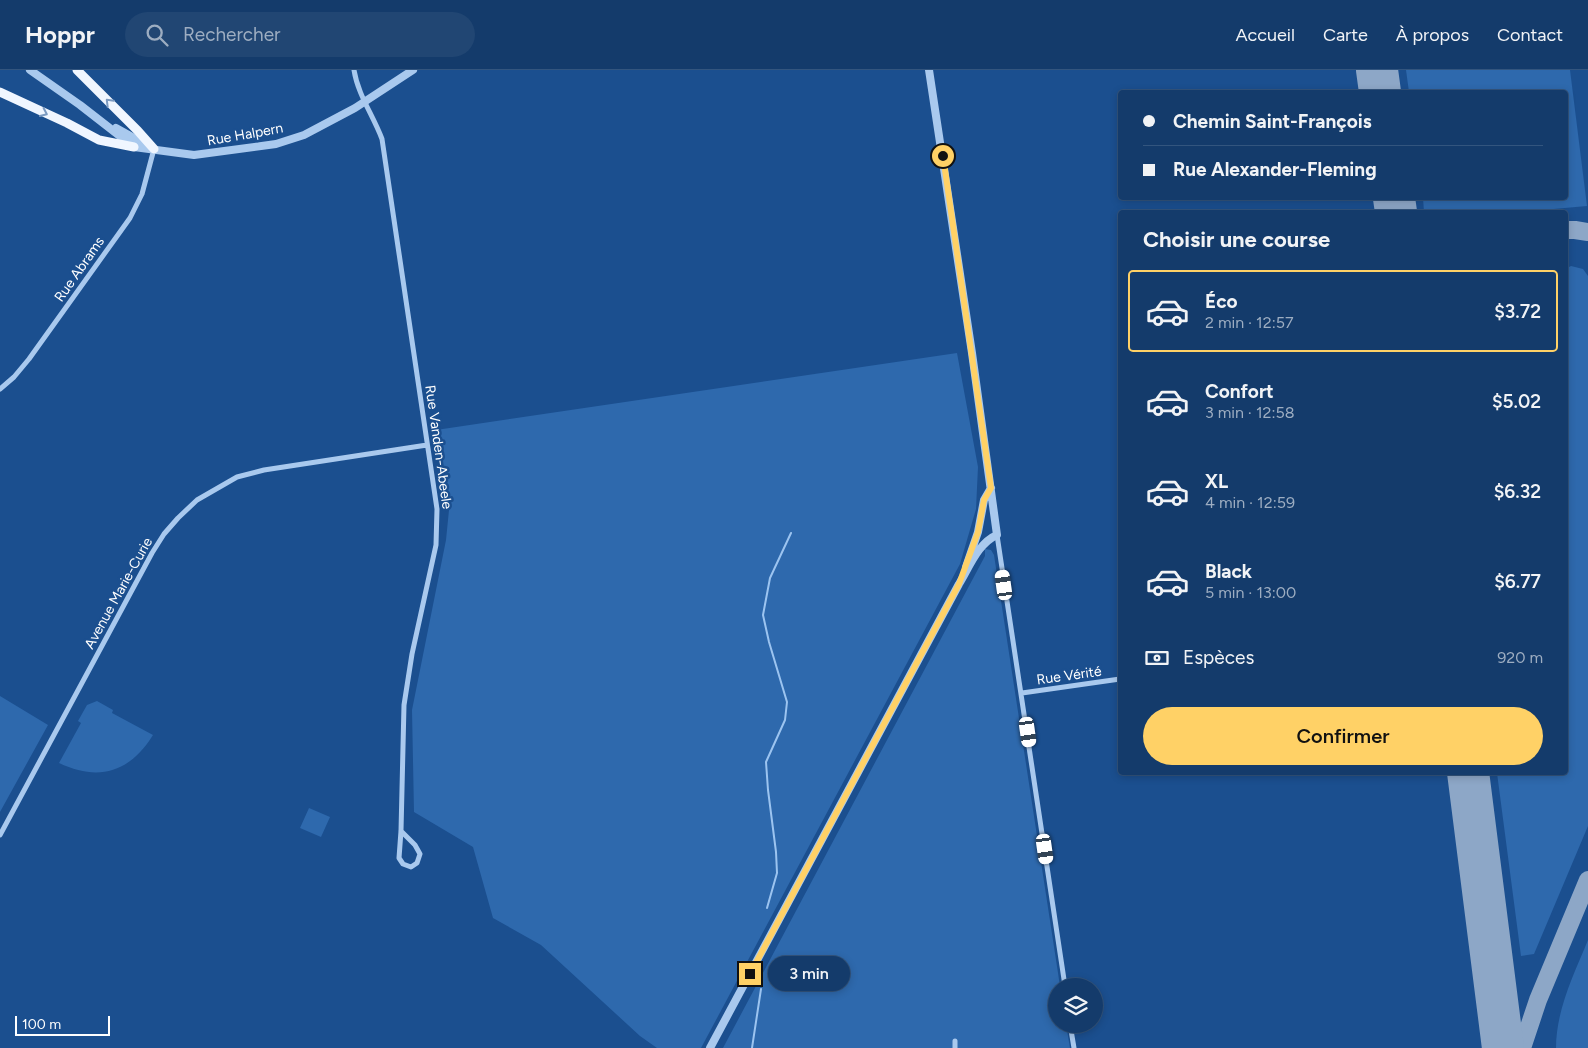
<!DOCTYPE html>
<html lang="fr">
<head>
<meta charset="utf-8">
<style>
  body { margin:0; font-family:Figtree,sans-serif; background:#214673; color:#f1f3f6; height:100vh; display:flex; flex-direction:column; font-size:19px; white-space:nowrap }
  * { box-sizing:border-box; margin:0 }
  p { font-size:16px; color:#9dadc1 }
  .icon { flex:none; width:28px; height:28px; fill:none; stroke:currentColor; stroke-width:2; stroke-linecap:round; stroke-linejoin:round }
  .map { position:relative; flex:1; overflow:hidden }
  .drawer { position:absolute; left:1118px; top:140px; width:450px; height:565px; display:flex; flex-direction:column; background:#143b6b; border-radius:5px; box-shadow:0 2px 8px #0003,0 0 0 1px #33557e }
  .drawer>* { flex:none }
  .hud { position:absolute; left:1118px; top:20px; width:450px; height:110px; border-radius:5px; box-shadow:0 2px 8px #0003,0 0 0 1px #33557e; display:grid; align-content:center; height:110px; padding:0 25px; background:#143b6b }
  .buttons { position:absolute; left:1048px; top:908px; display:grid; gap:10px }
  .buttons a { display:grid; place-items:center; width:55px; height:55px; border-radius:50%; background:#143b6b; box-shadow:0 2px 8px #0003,0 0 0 1px #33557e; font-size:25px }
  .scale { position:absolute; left:15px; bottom:12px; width:95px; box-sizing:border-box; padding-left:5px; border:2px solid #fff; border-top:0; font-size:14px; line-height:18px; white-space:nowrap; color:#fff; -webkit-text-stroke:4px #1b4f8f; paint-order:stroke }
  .end { position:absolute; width:22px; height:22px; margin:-11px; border:6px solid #ffd166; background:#111; box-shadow:0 0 0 2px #111 }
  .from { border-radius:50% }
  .bubble { position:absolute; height:35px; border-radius:18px; background:#143b6b; box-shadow:0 2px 8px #0003,0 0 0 1px #33557e; font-size:16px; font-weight:600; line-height:35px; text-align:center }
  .car { position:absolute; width:15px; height:30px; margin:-15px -8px; border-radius:6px; box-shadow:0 0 4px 1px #0007; background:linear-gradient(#fff 24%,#345 0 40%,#fff 0 76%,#345 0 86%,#fff 0) }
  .hud b { display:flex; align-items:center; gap:18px; height:48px; font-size:19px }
  .hud b+b { border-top:1px solid #33557e }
  .hud i { width:12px; height:12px; background:#f1f3f6 }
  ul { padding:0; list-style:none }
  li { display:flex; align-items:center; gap:15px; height:82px; margin:0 10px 8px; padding:0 15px; border:2px solid transparent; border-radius:5px }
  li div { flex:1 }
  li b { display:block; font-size:19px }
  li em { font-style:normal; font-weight:600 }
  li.current { border-color:#ffd166 }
  li>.icon { width:45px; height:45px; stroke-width:1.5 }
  h2 { padding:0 25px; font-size:22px; line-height:60px }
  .pay { display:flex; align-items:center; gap:12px; height:55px; padding:0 25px; font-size:19px }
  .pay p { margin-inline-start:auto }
  .cta { display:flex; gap:10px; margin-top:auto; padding:10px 25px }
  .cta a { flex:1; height:58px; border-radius:30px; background:#ffd166; color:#111; font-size:20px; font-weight:600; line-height:58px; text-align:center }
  header { display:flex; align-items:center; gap:30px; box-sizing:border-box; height:70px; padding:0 25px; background:#143b6b; border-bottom:1px solid #33557e }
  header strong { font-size:24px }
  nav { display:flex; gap:28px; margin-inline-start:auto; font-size:18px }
  .search { width:350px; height:45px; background:#214673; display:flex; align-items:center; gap:12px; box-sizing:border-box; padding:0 18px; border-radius:28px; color:#9dadc1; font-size:19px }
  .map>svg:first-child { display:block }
</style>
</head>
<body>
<header>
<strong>Hoppr</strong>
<div class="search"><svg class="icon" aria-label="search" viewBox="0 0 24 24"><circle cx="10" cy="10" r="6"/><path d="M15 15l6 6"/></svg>Rechercher</div>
<nav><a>Accueil</a><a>Carte</a><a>À propos</a><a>Contact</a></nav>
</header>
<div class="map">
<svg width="1588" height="978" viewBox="0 0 1588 978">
  <rect width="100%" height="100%" fill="#1b4f8f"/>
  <!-- green -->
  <path fill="#2e69ad" d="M 1406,0 L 1570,0 L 1587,136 L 1531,141 L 1530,142 L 1424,142 L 1423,128 L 1565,128 L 1565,22 L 1409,22 Z
    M 1571,196 L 1583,199 L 1588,206 L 1588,756 L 1534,884 L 1521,886 L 1497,703 L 1565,702 L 1565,199 Z
    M 957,283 L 978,397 L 976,439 L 960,494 L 701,978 L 657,978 L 640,966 L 541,875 L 493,848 L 473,777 L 414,742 L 412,640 L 446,470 L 450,430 L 437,371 L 436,360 Z
    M 985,479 L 991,480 L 994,485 L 1060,916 L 1056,916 L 1056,954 L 1066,954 L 1070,978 L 723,978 L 985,486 Z
    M 0,626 L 48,655 L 0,742 Z
    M 97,631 L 113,640 L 112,643 L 153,665 C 130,702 99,712 59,693 L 81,653 L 78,651 L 87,635 Z
    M 309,738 L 330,747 L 321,767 L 300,758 Z
    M 1588,870 L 1588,978 L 1556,978 C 1556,940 1574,904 1588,870 Z"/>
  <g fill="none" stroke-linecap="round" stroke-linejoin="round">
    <!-- stream -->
    <path stroke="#9cc4f0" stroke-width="2" d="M 767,838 L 777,803 L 776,782 L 768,720 L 766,692 L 785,650 L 787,632 L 769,572 L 763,545 L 770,508 L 791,463
      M 752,978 L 761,919"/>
    <!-- taxiway -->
    <path stroke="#8da7c7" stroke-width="18" d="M 1565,160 L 1575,160 L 1588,162
      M 1491,887 L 1502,939 L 1514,978
      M 1522,978 L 1538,930 L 1588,810"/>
    <!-- runway -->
    <path stroke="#8da7c7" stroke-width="42" d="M 1377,0 L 1380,22
      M 1394,128 L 1396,142
      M 1468,702 L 1503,978"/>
    <!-- minor -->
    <path stroke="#a9c9ee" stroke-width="5" d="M 354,0 C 358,25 373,45 382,69 L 437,439 L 436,475 L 412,584 L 404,635 L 401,761 L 399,788 L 403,794 L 411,797 L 417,793 L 420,784 L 415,775 L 401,761
      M 0,319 L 14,307 L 29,289 L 130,148 L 142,124 L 154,79
      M 997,465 L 1065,916
      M 1022,623 L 1120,609
      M 0,765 L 152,483 L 164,464 L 178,448 L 197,430 L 237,407 L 264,400 L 427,375
      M 1070,954 L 1074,978
      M 955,978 L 955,971"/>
    <!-- tertiary -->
    <path stroke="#a9c9ee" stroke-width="8" d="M 30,0 L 80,35 L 134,77 L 194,85 L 276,74 L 304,65 L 355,38 L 413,0
      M 116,58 L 152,78
      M 966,497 L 978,462 L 984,430 L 991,418
      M 710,978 L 959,514 C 969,498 978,473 997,465 L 972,283 L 929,0"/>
    <!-- primary -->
    <path stroke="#f0f6ff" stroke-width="9" d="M 77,0 L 138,61 L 154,79
      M 0,22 L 67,53 L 99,70 L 134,77"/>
  </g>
  <!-- one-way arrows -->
  <defs><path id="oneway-chevron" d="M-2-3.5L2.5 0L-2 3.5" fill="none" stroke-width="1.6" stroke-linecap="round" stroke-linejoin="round" transform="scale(1.25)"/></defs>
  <g stroke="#7b9ac1">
    <use href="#oneway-chevron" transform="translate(109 32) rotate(-135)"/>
    <use href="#oneway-chevron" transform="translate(44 43) rotate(25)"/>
  </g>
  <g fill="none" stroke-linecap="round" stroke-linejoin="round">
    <!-- route -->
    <path stroke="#ffd166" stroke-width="6" d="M 750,904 L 959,514 L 978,462 L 984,430 L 991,418 L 943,86"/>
  </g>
  <g text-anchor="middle" stroke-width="5" stroke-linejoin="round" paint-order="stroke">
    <!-- street labels -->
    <g font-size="14" fill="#fff" stroke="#1b4f8f">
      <text transform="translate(245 64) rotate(-10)" y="5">Rue Halpern</text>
      <text transform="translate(79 199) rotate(-55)" y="5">Rue Abrams</text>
      <text transform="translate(439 377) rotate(82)" y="5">Rue Vanden-Abeele</text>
      <text transform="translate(118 523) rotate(-61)" y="5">Avenue Marie-Curie</text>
      <text transform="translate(1069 605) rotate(-8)" y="5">Rue Vérité</text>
    </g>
  </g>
</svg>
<div class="buttons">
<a><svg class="icon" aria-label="layers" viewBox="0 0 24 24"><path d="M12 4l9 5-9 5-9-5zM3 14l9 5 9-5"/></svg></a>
</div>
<div class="scale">100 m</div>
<i class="end from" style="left:943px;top:86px"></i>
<i class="end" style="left:750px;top:904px"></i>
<div class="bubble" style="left:768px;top:886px;width:82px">3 min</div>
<i class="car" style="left:1004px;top:515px;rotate:352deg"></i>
<i class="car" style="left:1028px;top:662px;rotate:172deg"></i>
<i class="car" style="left:1045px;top:779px;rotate:172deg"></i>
<div class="hud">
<b><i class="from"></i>Chemin Saint-François</b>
<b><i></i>Rue Alexander-Fleming</b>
</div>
<section class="drawer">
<h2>Choisir une course</h2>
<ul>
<li class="current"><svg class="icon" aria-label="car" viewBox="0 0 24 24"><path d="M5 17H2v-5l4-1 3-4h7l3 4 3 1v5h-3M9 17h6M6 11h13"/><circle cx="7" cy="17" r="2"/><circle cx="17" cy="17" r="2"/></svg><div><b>Éco</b><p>2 min · 12:57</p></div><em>$3.72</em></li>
<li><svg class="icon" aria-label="car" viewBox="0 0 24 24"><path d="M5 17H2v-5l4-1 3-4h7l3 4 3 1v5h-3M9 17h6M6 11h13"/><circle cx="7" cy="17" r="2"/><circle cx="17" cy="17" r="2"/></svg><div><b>Confort</b><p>3 min · 12:58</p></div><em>$5.02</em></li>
<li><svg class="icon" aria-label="car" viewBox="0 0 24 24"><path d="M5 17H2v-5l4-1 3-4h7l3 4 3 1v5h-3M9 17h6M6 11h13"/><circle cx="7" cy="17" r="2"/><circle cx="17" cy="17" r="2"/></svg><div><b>XL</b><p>4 min · 12:59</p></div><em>$6.32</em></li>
<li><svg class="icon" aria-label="car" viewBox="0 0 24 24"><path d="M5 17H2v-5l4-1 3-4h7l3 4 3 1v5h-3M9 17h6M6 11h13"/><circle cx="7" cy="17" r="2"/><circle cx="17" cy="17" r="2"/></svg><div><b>Black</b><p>5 min · 13:00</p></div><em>$6.77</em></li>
</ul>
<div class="pay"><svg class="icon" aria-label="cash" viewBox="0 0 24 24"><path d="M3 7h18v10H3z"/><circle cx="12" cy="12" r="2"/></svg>Espèces<p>920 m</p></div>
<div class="cta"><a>Confirmer</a></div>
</section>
</div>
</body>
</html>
